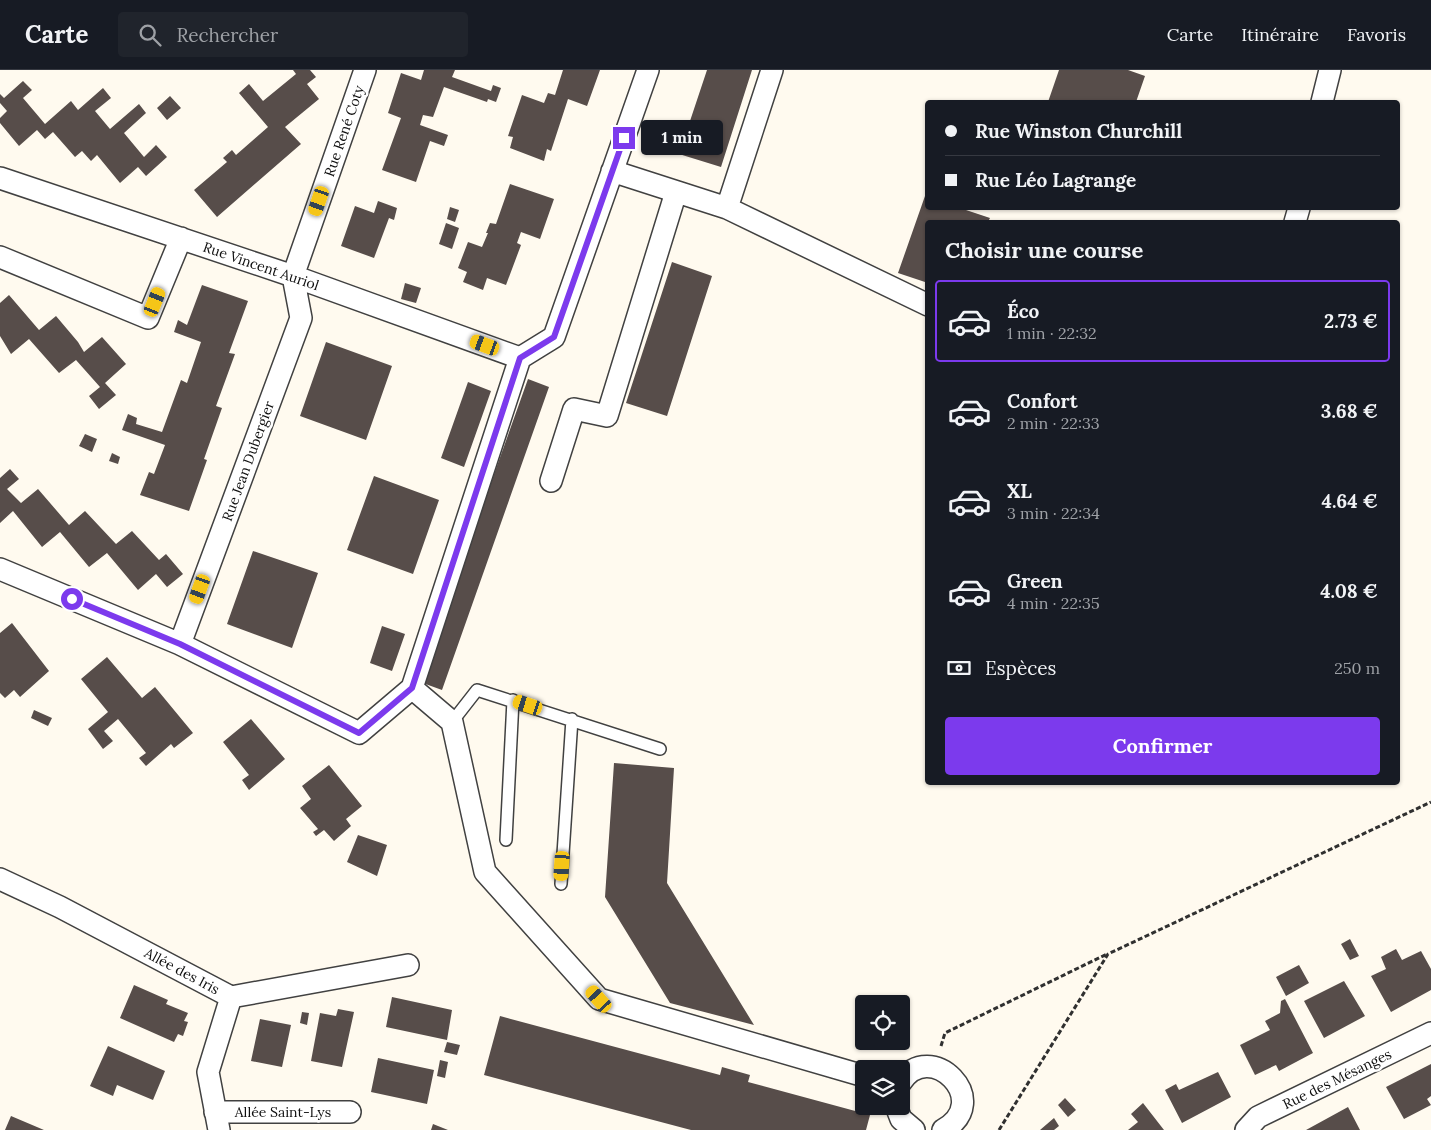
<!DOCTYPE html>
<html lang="fr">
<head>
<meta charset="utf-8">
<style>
  body { margin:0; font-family:Lora,serif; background:#20242c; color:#f1f3f6; height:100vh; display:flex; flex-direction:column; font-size:19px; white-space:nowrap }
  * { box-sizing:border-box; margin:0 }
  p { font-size:16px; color:#9ea1a6 }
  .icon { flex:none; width:28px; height:28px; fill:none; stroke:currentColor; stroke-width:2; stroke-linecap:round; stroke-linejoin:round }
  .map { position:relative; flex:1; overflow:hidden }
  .sheet { position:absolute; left:925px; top:150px; width:475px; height:565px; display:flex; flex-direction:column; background:#171b24; border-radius:5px; box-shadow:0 1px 4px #0004 }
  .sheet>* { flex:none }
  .guide { position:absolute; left:925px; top:30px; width:475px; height:110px; border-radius:5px; box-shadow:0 1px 4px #0004; display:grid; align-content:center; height:110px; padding:0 20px; background:#171b24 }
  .buttons { position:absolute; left:855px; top:925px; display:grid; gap:10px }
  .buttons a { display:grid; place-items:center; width:55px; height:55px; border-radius:5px; background:#171b24; box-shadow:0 1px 4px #0004; font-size:25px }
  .end { position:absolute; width:22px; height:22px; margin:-11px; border:6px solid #7c3aed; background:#fff; box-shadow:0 0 0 2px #fff }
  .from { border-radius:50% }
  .bubble { position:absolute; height:35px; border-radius:5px; background:#171b24; box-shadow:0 1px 4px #0004; font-size:16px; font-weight:700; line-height:35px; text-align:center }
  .car { position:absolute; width:15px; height:30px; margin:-15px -8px; border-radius:6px; box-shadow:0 0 4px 1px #0007; background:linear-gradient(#f5c518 24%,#345 0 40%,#f5c518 0 76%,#345 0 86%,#f5c518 0) }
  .guide b { display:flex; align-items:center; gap:18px; height:48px; font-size:19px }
  .guide b+b { border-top:1px solid #363941 }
  .guide i { width:12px; height:12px; background:#f1f3f6 }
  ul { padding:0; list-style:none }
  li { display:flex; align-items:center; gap:15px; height:82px; margin:0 10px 8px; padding:0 10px; border:2px solid transparent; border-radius:5px }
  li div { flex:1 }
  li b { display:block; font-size:19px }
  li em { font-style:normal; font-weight:700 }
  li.active { border-color:#7c3aed }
  li>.icon { width:45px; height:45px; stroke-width:1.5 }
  h2 { padding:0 20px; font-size:22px; line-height:60px }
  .pay { display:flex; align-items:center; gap:12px; height:55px; padding:0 20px; font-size:19px }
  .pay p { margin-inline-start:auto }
  .button { display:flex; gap:10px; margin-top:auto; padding:10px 20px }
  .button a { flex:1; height:58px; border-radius:5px; background:#7c3aed; color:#fff; font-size:20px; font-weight:700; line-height:58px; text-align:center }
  header { display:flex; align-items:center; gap:30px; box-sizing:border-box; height:70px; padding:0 25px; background:#171b24; border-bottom:1px solid #363941 }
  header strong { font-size:24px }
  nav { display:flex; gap:28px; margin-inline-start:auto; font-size:18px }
  .search { width:350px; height:45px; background:#20242c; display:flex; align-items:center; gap:12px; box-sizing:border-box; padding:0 18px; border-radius:5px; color:#9ea1a6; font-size:19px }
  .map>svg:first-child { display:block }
</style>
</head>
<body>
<header>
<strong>Carte</strong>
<div class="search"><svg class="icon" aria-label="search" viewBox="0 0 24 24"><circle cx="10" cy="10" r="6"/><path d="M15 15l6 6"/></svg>Rechercher</div>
<nav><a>Carte</a><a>Itinéraire</a><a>Favoris</a></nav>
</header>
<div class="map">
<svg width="1431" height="1060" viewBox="0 0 1431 1060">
  <rect width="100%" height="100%" fill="#fffaef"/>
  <!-- building -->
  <path fill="#574d4a" d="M 293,0 L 310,0 L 316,7 L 307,14 L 319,29 L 285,57 L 301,74 L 217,147 L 194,120 L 227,92 L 223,88 L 232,80 L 236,85 L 268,57 L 239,23 L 249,14 L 263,31 L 296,4 Z
    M 424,0 L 455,0 L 452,7 L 491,21 L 493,15 L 501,18 L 496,32 L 488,29 L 487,32 L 444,17 L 433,47 L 423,45 L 420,55 L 448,65 L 444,76 L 430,71 L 416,112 L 382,100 L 401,48 L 388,43 L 401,3 L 421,10 Z
    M 563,0 L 600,0 L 587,36 L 568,29 L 551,81 L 547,79 L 544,91 L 510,78 L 513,67 L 508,66 L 522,25 L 544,33 L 548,23 L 555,25 Z
    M 707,0 L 752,0 L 721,97 L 679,84 Z
    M 1059,0 L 1128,0 L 1145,6 L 1136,32 L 1048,32 Z
    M 23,11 L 32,20 L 23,28 L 45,54 L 71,31 L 78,40 L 103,18 L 111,28 L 95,41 L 110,59 L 139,34 L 146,43 L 124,63 L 144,87 L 156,75 L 167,87 L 146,106 L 138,97 L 120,113 L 97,85 L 91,91 L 82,81 L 75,87 L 53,62 L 45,69 L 37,60 L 19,76 L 0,53 L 0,48 L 7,41 L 0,33 L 0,24 L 4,28 Z
    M 170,26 L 181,38 L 167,50 L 157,38 Z
    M 510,114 L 554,129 L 540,169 L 521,162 L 517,173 L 521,175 L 506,215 L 487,208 L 483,220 L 463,212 L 467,202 L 458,198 L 468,172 L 482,177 L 488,163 L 486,163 L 490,153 L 496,154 Z
    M 925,126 L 928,127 L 928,138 L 960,138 L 990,148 L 988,152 L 928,152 L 928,213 L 898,203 Z
    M 378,131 L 397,138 L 394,150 L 389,148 L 374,188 L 341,176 L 355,136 L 374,143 Z
    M 450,137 L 459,140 L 455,152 L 447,149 Z
    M 446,153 L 459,158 L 452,179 L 439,174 Z
    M 672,192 L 712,206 L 667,346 L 626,333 Z
    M 405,213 L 421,218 L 416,233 L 401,229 Z
    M 202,215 L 248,231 L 229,283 L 235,284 L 216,336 L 222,338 L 204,389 L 207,390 L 189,441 L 140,425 L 149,402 L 154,404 L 165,375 L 122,360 L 128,344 L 137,348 L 136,354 L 162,362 L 181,310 L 187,313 L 201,272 L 174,262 L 178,250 L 187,255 Z
    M 9,225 L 39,260 L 56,246 L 78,272 L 84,282 L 102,267 L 126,294 L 105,313 L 116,325 L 99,339 L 89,326 L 100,317 L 76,290 L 59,303 L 29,269 L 11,284 L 0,266 L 0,233 Z
    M 326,272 L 392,296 L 366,370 L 300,346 Z
    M 528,309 L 549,317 L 442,620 L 420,612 Z
    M 468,312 L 491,321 L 464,397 L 441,388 Z
    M 85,364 L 97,369 L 92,382 L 79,376 Z
    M 112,383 L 120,387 L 118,394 L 109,391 Z
    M 10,399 L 19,409 L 7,419 L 21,433 L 38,419 L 69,455 L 85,441 L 116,474 L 132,461 L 159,490 L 166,484 L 183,504 L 167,517 L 156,504 L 138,520 L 107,483 L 89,497 L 60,462 L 42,477 L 13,441 L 0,453 L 0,408 Z
    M 374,406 L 439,430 L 413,504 L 347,480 Z
    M 253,481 L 318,503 L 292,578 L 227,554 Z
    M 12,553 L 49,601 L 20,627 L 14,620 L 5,628 L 0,623 L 0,563 Z
    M 382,556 L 405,564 L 392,601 L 370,593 Z
    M 107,587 L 142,628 L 155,617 L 193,663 L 174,678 L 171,674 L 146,696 L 139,688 L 146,683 L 118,649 L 104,661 L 113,671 L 103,679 L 88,659 L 108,642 L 81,609 Z
    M 34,640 L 52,648 L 48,656 L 31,648 Z
    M 251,649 L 285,689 L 249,720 L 242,710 L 249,705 L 223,672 Z
    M 614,693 L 674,698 L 667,813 L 754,955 L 670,933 L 605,827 Z
    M 329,695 L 362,736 L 346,749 L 351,756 L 334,771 L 324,760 L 316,766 L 313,762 L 318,759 L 300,738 L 311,729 L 302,716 Z
    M 358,765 L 387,775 L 377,806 L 347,792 Z
    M 1350,869 L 1359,886 L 1350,890 L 1341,874 Z
    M 1396,879 L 1402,890 L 1421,881 L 1431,899 L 1431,920 L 1391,942 L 1371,906 L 1386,899 L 1381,887 Z
    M 1299,895 L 1309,913 L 1286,926 L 1276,907 Z
    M 1344,911 L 1365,946 L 1324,968 L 1304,931 Z
    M 134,915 L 168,930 L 166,934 L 188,943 L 184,951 L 188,952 L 183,966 L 178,964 L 174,972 L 120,948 Z
    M 392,927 L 452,940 L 447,970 L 386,957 Z
    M 1285,929 L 1313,983 L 1279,1001 L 1276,995 L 1255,1005 L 1240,975 L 1270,960 L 1265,951 L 1280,943 L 1281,931 Z
    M 338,939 L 354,942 L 342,997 L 311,991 L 320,943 L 336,946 Z
    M 302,942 L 309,943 L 307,955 L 300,953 Z
    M 500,946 L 720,1005 L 722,997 L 750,1005 L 748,1012 L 870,1045 L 866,1060 L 691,1060 L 484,1005 Z
    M 260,949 L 291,955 L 282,997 L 251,991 Z
    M 447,972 L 460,975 L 457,985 L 444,982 Z
    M 108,976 L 165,1001 L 153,1030 L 117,1015 L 113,1026 L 90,1016 Z
    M 378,988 L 434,1000 L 427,1034 L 371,1022 Z
    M 440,990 L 448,992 L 445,1008 L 437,1006 Z
    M 1431,994 L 1431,1026 L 1427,1029 L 1431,1035 L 1404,1049 L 1386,1017 Z
    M 1218,1002 L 1231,1027 L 1182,1053 L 1165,1020 L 1176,1014 L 1179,1020 Z
    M 1065,1028 L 1076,1040 L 1068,1047 L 1058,1035 Z
    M 1143,1033 L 1164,1060 L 1128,1060 L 1138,1052 L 1131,1044 Z
    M 1348,1037 L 1360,1060 L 1306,1060 Z
    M 11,1046 L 44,1060 L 5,1060 Z
    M 1054,1048 L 1059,1056 L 1054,1060 L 1040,1060 Z
    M 433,1054 L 448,1060 L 431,1060 Z"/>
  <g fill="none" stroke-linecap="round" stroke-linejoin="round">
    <!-- service casing -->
    <g stroke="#414141" stroke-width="14">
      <path id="service" d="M 452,652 L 477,620 L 660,679
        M 506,770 L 513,630
        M 561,814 L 572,649"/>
    </g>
    <!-- minor casing -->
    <g stroke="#414141" stroke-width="24">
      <path id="minor" d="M 1322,32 L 1330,0
        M 612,101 L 727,138 L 928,235
        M 0,108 L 293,206 L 520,288
        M 727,138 L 772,0
        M 1295,152 L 1299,138
        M 0,187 L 148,248 L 181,168
        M 520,288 L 554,267 L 648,0
        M 551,411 L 574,339 L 607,346 L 676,122
        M 0,499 L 180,574 L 359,663 L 412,618 L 520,288
        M 180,574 L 301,248 L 293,206 L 365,0
        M 412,618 L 452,652 L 485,802 L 599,929 L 864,1006
        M 0,809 L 60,837 L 231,927 L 408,895
        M 901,1012 C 930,967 995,1031 943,1060
        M 896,1036 L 901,1049 L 914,1060
        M 215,1042 L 350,1042
        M 219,1060 L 208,1002 L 231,927
        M 1246,1060 L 1258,1047 L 1431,963"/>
    </g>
    <!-- path -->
    <path stroke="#303030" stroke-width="3" stroke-dasharray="5 2.5" stroke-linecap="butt" d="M 941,976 L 945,963 L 1107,884
      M 999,1060 L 1108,884 L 1431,732"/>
    <!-- service -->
    <use href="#service" stroke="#fff" stroke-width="11"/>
    <!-- minor -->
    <use href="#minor" stroke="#fff" stroke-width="21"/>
  </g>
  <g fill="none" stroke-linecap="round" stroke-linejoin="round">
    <!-- route -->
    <path stroke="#7c3aed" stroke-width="6" d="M 72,529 L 180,574 L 359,663 L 412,618 L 520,288 L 554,267 L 624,68"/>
  </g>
  <g text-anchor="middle" stroke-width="5" stroke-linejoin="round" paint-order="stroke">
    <!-- street labels -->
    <g font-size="14" fill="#0e0e0e" stroke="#fff">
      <text transform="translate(344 61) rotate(-71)" y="5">Rue René Coty</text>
      <text transform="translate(261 196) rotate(19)" y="5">Rue Vincent Auriol</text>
      <text transform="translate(248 391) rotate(-70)" y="5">Rue Jean Dubergier</text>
      <text transform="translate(182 901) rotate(28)" y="5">Allée des Iris</text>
      <text transform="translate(1337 1009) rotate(-26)" y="5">Rue des Mésanges</text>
      <text x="283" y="1047">Allée Saint-Lys</text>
    </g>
  </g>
</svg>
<div class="buttons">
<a><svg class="icon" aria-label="locate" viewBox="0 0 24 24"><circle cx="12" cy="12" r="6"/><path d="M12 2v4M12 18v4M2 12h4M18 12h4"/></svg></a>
<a><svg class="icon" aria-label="layers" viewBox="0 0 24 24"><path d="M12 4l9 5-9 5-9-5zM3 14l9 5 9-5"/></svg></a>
</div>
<i class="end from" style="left:72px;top:529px"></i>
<i class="end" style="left:624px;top:68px"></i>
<div class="bubble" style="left:641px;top:50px;width:82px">1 min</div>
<i class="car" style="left:319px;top:131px;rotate:199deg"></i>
<i class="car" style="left:155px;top:232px;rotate:22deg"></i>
<i class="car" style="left:485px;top:275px;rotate:290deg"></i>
<i class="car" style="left:200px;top:519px;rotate:200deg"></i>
<i class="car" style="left:528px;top:635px;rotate:288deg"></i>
<i class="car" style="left:562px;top:796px;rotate:184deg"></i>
<i class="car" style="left:599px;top:929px;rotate:318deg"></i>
<div class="guide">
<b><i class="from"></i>Rue Winston Churchill</b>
<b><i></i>Rue Léo Lagrange</b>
</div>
<section class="sheet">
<h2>Choisir une course</h2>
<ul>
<li class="active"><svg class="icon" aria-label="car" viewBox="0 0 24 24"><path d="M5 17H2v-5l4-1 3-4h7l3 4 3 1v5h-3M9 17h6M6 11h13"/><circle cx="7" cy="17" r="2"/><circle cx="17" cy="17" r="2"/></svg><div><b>Éco</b><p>1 min · 22:32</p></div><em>2.73 €</em></li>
<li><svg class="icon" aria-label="car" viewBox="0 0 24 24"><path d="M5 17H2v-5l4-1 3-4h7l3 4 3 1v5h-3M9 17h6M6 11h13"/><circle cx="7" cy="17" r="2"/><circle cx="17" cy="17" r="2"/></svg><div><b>Confort</b><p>2 min · 22:33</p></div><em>3.68 €</em></li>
<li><svg class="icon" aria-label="car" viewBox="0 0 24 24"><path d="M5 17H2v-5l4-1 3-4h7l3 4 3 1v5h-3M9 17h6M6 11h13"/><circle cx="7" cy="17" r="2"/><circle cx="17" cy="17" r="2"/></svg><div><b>XL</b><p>3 min · 22:34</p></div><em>4.64 €</em></li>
<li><svg class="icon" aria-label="car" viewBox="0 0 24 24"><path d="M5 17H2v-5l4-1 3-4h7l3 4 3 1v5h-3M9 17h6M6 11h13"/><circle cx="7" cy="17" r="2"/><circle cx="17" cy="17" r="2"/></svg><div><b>Green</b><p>4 min · 22:35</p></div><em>4.08 €</em></li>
</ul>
<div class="pay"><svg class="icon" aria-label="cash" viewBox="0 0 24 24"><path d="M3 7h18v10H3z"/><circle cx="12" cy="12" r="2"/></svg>Espèces<p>250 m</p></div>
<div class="button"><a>Confirmer</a></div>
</section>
</div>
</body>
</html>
